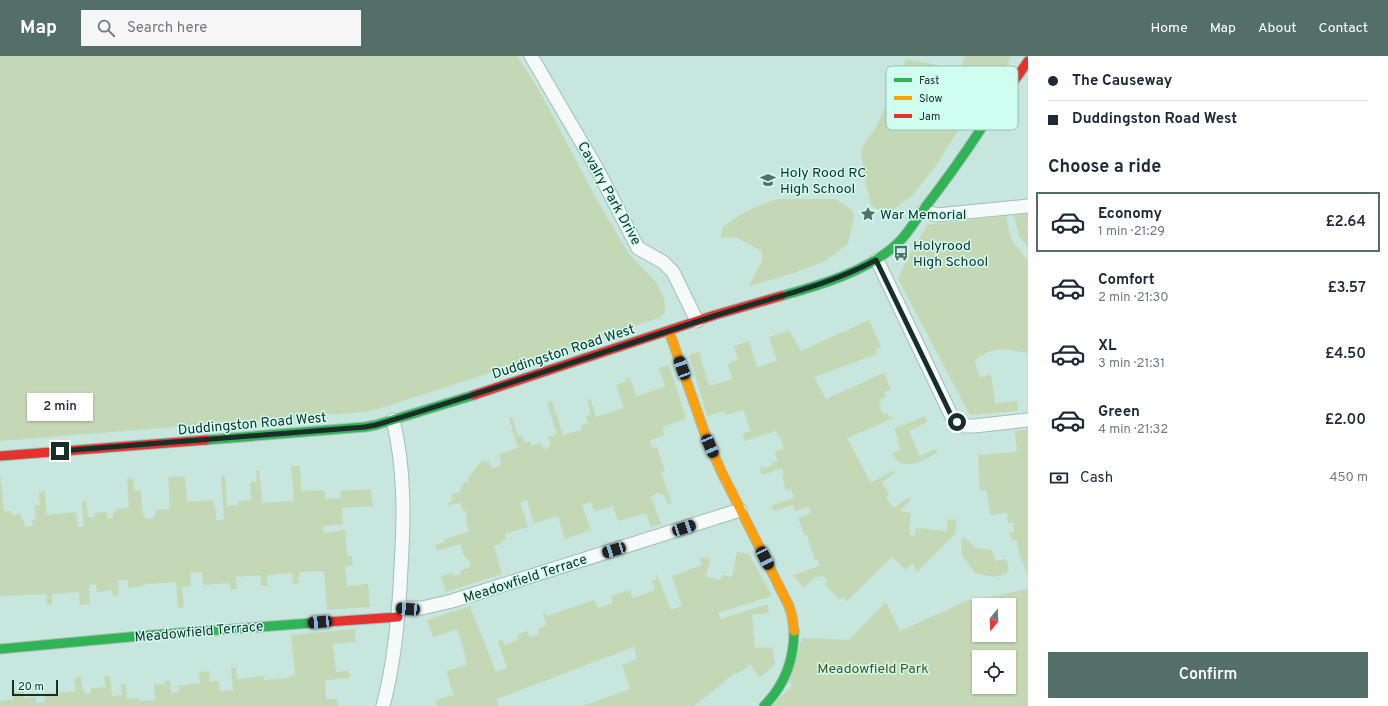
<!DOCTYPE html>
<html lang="en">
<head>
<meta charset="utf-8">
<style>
  body { margin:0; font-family:Overpass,sans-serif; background:#f6f6f7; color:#1f2937; height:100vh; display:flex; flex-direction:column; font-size:15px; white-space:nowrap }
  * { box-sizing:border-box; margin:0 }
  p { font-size:13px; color:#747a83 }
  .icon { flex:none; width:22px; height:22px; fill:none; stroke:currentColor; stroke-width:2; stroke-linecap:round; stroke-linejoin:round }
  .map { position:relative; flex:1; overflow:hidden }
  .side { display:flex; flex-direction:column; background:#fff; width:360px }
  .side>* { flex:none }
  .hud { display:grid; align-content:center; height:88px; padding:0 20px; background:#fff }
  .needle { width:26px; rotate:198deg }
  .buttons { position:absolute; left:972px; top:542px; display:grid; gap:8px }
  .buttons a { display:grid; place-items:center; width:44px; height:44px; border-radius:0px; background:#fff; box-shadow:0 1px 3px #0004; font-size:20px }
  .scale { position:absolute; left:12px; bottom:10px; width:46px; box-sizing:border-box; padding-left:4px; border:2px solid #172e29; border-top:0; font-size:11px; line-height:14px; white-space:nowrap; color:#172e29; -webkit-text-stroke:3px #cffef1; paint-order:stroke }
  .end { position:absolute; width:18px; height:18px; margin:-9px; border:5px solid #172e29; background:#fff; box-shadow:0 0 0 2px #fff }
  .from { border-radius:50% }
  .bubble { position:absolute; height:28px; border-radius:0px; background:#fff; box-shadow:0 1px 3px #0004; font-size:13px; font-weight:600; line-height:28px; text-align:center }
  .car { position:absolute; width:12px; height:24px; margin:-12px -6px; border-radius:5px; box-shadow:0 0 3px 1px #0007; background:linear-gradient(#222 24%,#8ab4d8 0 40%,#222 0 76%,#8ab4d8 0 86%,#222 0) }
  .hud b { display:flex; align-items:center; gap:14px; height:38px; font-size:15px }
  .hud b+b { border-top:1px solid #e0e1e3 }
  .hud i { width:10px; height:10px; background:#1f2937 }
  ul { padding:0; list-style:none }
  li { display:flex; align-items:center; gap:12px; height:60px; margin:0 8px 6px; padding:0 12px; border:2px solid transparent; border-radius:0px }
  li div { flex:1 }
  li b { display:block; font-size:15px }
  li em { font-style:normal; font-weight:600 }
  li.on { border-color:#546e68 }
  li>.icon { width:36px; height:36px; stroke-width:1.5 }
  h2 { padding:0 20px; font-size:18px; line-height:48px }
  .pay { display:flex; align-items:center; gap:10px; height:44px; padding:0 20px; font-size:15px }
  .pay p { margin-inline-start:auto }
  .cta { display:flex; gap:8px; margin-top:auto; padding:8px 20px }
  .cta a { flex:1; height:46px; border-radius:0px; background:#546e68; color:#fff; font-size:16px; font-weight:600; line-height:46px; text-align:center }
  header { display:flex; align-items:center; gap:24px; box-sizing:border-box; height:56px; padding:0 20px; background:#546e68; color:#fff }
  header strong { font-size:19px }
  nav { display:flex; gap:22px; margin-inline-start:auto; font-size:14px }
  .search { width:280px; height:36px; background:#f6f6f7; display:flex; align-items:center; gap:10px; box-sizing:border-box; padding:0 14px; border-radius:0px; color:#747a83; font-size:15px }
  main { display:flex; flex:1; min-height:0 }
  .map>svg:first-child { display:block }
</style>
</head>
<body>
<header>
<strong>Map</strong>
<div class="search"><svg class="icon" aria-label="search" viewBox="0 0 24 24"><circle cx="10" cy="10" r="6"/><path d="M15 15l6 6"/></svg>Search here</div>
<nav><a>Home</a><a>Map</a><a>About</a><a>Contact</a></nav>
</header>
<main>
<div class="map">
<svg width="1028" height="650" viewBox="0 0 1028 650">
  <rect width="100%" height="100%" fill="#c6e6de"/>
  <!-- green -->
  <path fill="#c4d8b6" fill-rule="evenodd" d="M 0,0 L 517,0 L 539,34 L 598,146 L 629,198 L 656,226 L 664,242 L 665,257 L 659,262 L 378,353 L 364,356 L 0,385 Z
    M 965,0 L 1010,0 L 1008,8 L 989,25 L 937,108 L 912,140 L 886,159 L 871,149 C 868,135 860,106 862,94 C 863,87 871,79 875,73 C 888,50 890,24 907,3 L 942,10 L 935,37 L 944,47 L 956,29 Z
    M 778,143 L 835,143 L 852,154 L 854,159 L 848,188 L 825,205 L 794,217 L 749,230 L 762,205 L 762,195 L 736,181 L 721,182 L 722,172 C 740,157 755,150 778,143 Z
    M 1028,158 L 1028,192 L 1019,180 L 1014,159 Z
    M 1006,160 L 1009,175 L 1013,186 L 1028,205 L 1028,297 C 1017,295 1003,291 992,295 C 987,296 985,299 979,300 L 975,306 L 980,322 L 991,318 L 995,347 L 1017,345 L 1018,355 L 970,359 L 898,223 L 906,205 L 927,169 Z
    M 869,264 L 881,291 L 875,293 L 877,298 L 814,321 L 826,343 L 884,317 L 891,333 L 884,336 L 886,341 L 880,343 L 881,347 L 879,348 L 883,358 L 887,357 L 890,362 L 894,361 L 894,362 L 847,382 L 871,427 L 894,414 L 895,417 L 882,426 L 889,438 L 886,441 L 893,452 L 910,441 L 911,444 L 900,455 L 911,457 L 909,479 L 915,480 L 916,472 L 947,475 L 948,463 L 956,463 L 956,477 L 917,516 L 913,507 L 906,514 L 892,501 L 847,545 L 843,541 L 840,544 L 825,528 L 828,525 L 822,519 L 818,522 L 816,520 L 804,532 L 793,519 L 820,510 L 818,504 L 815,504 L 807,479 L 804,479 L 798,462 L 811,457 L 809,451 L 795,455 L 793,449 L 774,455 L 771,450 L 794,442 L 791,433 L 786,434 L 782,420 L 784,419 L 782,412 L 762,419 L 760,413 L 761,410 L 764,412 L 772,409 L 773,406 L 778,405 L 775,397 L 776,395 L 784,392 L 780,380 L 778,381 L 776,375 L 744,385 L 743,380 L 744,377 L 750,375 L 744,354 L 725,359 L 724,355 L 707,360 L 689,299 L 699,296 L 709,330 L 732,323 L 728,310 L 731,306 L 738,304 L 734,290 L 749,285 L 757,311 L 777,305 L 769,281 L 789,274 L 801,295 Z
    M 669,309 L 686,363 L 662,371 L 664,379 L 650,384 L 653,392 L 657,391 L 665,416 L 661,417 L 672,447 L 668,449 L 664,438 L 661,439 L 660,436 L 651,440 L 661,468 L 651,471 L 646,457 L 618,465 L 613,450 L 594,456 L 591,446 L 582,449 L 591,474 L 565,483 L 558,460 L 534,467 L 527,444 L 520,446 L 528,471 L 505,478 L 506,484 L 500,486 L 501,488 L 494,490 L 502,518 L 446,536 L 441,520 L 452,517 L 453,520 L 461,518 L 461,514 L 469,512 L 471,507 L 469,504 L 465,502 L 460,488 L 437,495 L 435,489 L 446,485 L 445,483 L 469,476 L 466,464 L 467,461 L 466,456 L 463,454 L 460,446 L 449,450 L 448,447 L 453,445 L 451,439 L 460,436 L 462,432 L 461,431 L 465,426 L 467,427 L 469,425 L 467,423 L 482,404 L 484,404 L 485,406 L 489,405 L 491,411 L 493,412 L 500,410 L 501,407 L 499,398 L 518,392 L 509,362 L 512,361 L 518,380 L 522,379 L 525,387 L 530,385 L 532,390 L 541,387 L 542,390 L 545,393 L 549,391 L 550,388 L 548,381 L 557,378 L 547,347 L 552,345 L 563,379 L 582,374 L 581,369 L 588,367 L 586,360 L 591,359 L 587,343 L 590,342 L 596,361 L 624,352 L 616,329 L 625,326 L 625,323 L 630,322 L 636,340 L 665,331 L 659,312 Z
    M 925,360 L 927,366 L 909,375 L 920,400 L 936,393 L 937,397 C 922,404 903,418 892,398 L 901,393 L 897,385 L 899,384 L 894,373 Z
    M 1028,373 L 1028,517 L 1027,517 L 1019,497 L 1017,485 L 1011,483 L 1010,477 L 1014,476 L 1013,466 L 1008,467 L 1007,457 L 990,459 L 987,434 L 980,435 L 978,399 L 1017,396 L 1015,375 Z
    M 291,410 L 300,410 L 301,435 L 324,434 L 325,443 L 341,442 L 340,435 L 371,433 L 373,450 L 342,452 L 343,468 L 323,470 L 324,477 L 345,474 L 347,500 L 352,500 L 353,509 L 345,510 L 347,530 L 368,528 L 370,551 L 327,554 L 324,515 L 299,516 L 299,527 L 293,528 L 292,517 L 267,519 L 268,530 L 261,530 L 260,519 L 236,521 L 237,533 L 231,534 L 230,527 L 203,529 L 202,516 L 190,517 L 191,530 L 182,531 L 184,551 L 178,552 L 176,526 L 145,528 L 145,530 L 128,532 L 128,524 L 118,524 L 119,539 L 113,540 L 112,534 L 97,536 L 96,529 L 91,528 L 89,532 L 90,548 L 80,549 L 79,536 L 52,538 L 52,549 L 47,549 L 46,538 L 0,540 L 0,417 L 4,455 L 11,455 L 12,459 L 21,458 L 22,464 L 24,464 L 25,471 L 33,470 L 32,464 L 36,463 L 34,449 L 40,449 L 39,436 L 45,435 L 47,459 L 76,456 L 78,471 L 84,470 L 82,446 L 86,445 L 88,461 L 95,461 L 95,457 L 107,456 L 107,462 L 113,462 L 113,456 L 117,455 L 116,453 L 129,452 L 127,423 L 133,422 L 134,435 L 141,434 L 143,459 L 146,463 L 154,462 L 156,458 L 156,454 L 170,453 L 168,421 L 185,420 L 187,446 L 213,444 L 214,450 L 215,450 L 216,464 L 224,463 L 221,419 L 225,419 L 227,450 L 238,449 L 238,445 L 251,444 L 250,426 L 257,426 L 256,414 L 259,414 L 262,447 L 294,445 Z
    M 964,481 L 976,492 L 992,494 L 995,505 L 1006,503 L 1009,513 L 1005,518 L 994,521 L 975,517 L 962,499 L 961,483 Z
    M 737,496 L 749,498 L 772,540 L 718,557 L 721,563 L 768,548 L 769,557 L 752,559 L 755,592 L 772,591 L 775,608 L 760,622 L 751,610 L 752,609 L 751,608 L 737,618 L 735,617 L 694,650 L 582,650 L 630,633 L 622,609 L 637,603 L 634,591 L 497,643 L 498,650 L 437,650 L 435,644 L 454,639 L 446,615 L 467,609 L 465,602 L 466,601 L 457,573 L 433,581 L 427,564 L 470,550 L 496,616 L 507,612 L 498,585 L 502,584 L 505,589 L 518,584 L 517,579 L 527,575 L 530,581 L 539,578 L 538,573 L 547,569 L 543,558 L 545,557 L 547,560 L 594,544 L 598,552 L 613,547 L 611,540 L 630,534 L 633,542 L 655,534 L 652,525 L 657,523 L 656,519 L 657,518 L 671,554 L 682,550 L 672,520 L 702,509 L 699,501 L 710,503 L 706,521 L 721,524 L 722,519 L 732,521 Z
    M 1028,532 L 1028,650 L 771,650 L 792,630 L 789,624 L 802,582 L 849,584 L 886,546 L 900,575 L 967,545 L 1015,536 ZM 979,549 L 1009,549 L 1009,579 L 979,579 ZM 979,601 L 1009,601 L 1009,631 L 979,631 Z
    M 355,573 L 356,586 L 333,588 L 336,616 L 349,615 L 350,622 L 325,624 L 326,643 L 337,643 L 338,650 L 0,650 L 0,645 L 14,643 L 13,636 L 24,635 L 24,642 L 36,641 L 36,647 L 45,646 L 44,638 L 76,635 L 74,622 L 81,621 L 82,633 L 84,633 L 85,638 L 91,638 L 91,632 L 106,631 L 104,620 L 110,620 L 112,640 L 122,639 L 121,628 L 126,628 L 127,643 L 139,642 L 140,645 L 155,644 L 154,629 L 165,628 L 165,625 L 170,625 L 171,637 L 179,636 L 178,630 L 200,627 L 199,616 L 209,615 L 210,626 L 219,625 L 220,635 L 233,634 L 231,612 L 236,611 L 237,623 L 263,620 L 264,624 L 289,622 L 289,620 L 295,619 L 291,579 Z"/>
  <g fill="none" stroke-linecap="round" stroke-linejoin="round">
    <!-- street casing -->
    <g stroke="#a4bdb7" stroke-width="15">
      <path id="street" d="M 531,0 L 596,111 L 638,192 L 663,206 L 673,216 L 697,265
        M 923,155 L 937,159 L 1028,150
        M 877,204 L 952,361 L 957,366 L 964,370 L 974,370 L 1028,364
        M 399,552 L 422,552 L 452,545 L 740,454
        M 383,650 C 395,605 399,558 401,512 C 404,463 405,412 393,364"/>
    </g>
    <!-- fast casing -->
    <g stroke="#a4bdb7" stroke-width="11">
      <path id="fast" d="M 781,240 C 818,230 871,214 899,186 C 908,177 915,165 923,154 C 944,127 964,99 983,70
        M 206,384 L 365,371 L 376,369 L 474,339
        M 0,593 L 140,580 L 312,567
        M 764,650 C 784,630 794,604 794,575"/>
    </g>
    <!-- slow casing -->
    <g stroke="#a4bdb7" stroke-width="11">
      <path id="slow" d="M 669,275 L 705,378 L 721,415 L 789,550 L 792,560 L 794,575"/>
    </g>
    <!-- jam casing -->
    <g stroke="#a4bdb7" stroke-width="11">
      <path id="jam" d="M 983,70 L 1028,5
        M 474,339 L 715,259 L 781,240
        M 0,400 L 206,384
        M 312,567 L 398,561"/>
    </g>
    <!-- street -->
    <use href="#street" stroke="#f6fbfa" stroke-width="13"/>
    <!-- fast -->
    <use href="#fast" stroke="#30b455" stroke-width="9"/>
    <!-- slow -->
    <use href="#slow" stroke="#ff9f0a" stroke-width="9"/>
    <!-- jam -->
    <use href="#jam" stroke="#e5322d" stroke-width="9"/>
  </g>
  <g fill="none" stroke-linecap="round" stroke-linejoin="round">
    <!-- route -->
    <path stroke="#172e29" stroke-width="5" d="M 60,395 L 365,371 L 376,369 C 487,336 597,298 708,262 C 764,243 824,232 876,204 L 952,361 L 957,366"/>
  </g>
  <!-- icons -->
  <defs>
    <g id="school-bare" transform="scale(1.2)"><path d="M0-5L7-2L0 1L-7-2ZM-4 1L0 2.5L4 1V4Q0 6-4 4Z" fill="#546e68" stroke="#cffef1" stroke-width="2.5" paint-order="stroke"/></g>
    <g id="sight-bare" transform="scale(1.2)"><path d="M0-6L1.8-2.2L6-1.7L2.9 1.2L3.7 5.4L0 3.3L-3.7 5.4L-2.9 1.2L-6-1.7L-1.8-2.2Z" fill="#546e68" stroke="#cffef1" stroke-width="2.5" paint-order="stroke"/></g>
    <g id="bus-bare" transform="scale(1.2)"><path d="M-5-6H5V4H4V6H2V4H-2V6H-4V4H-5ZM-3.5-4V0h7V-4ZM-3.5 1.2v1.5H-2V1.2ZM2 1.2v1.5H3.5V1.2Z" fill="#546e68" stroke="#cffef1" stroke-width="2.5" paint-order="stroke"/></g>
  </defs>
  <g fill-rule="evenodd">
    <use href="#school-bare" x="768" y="124"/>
    <use href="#sight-bare" x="868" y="158"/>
    <use href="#bus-bare" x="901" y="197"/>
  </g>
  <g text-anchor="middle" stroke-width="3" stroke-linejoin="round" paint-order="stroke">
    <!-- poi labels -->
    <g font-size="14" fill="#172e29" stroke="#cffef1" text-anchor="start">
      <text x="780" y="121">Holy Rood RC<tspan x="780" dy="16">High School</tspan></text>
      <text x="880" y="163">War Memorial</text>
      <text x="913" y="194">Holyrood<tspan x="913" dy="16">High School</tspan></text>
    </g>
    <!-- street labels -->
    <g font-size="14" fill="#172e29" stroke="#cffef1">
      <text transform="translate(610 137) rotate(61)" y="5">Cavalry Park Drive</text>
      <text transform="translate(563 295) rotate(-18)" y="5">Duddingston Road West</text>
      <text transform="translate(252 367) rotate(-5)" y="5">Duddingston Road West</text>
      <text transform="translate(525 522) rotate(-18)" y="5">Meadowfield Terrace</text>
      <text transform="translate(199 575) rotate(-5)" y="5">Meadowfield Terrace</text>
    </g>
    <!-- park labels -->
    <g font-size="14" fill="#4c531a" stroke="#cffef1">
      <text x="873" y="617">Meadowfield Park</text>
    </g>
  </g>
  <!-- legend -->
  <rect x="886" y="10" width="132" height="64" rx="6" fill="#cffef1" stroke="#98c0b5" stroke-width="1"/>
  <rect x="894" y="22" width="18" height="4" fill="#30b455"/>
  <rect x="894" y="40" width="18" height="4" fill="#ff9f0a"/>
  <rect x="894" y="58" width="18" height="4" fill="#e5322d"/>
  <g font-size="11" fill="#172e29">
    <text x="919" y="28">Fast</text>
    <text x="919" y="46">Slow</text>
    <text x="919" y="64">Jam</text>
  </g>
</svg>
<div class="buttons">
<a><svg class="needle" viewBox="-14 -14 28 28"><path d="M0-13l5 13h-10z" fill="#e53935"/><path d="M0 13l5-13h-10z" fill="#747a83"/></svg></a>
<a><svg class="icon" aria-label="locate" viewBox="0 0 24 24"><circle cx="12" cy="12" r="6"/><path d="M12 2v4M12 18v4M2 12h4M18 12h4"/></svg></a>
</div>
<div class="scale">20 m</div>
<i class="end from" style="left:957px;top:366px"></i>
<i class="end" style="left:60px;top:395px"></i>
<div class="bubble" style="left:27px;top:337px;width:66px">2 min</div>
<i class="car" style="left:682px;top:312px;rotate:340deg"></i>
<i class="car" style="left:710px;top:390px;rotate:157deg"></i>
<i class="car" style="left:684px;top:472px;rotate:72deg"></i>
<i class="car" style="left:614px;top:494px;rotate:253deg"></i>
<i class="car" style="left:765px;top:502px;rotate:153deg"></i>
<i class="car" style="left:408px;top:553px;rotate:274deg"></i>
<i class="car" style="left:320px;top:566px;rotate:265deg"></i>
</div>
<section class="side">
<div class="hud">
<b><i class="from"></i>The Causeway</b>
<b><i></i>Duddingston Road West</b>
</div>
<h2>Choose a ride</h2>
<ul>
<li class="on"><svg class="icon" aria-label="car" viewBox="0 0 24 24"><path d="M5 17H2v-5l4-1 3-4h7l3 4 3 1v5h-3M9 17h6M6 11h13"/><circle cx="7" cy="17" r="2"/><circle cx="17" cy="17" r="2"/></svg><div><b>Economy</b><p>1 min · 21:29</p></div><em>£2.64</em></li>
<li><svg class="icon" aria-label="car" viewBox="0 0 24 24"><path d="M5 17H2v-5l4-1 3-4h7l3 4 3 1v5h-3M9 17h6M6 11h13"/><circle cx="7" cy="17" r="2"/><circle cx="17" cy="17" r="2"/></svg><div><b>Comfort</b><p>2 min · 21:30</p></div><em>£3.57</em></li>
<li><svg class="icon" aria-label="car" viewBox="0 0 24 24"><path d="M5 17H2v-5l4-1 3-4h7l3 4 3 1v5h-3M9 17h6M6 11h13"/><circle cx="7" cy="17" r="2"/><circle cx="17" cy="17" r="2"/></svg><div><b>XL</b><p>3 min · 21:31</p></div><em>£4.50</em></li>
<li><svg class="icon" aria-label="car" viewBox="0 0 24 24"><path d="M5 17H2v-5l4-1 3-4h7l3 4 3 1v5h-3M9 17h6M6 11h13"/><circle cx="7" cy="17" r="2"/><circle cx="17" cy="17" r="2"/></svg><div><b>Green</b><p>4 min · 21:32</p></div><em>£2.00</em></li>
</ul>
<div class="pay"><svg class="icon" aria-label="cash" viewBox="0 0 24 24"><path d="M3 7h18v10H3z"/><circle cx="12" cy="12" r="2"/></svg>Cash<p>450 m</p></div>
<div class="cta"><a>Confirm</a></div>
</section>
</main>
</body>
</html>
